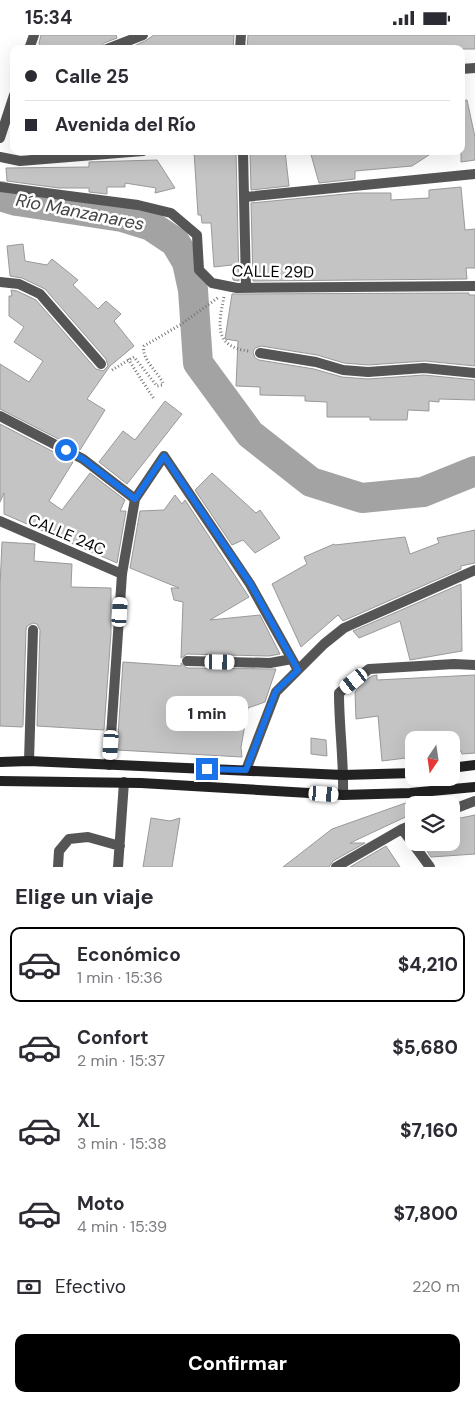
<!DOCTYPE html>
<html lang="es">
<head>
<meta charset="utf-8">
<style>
  body { margin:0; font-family:"DM Sans",sans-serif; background:#f2f2f3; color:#2b2b33; height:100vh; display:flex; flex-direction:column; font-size:19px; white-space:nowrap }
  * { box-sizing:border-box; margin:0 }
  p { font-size:16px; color:#7c7c81 }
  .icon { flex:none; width:28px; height:28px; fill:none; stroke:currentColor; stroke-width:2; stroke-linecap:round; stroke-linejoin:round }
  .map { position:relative; height:832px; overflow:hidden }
  .side { display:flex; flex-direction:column; background:#fff; flex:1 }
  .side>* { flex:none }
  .guide { position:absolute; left:10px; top:10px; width:455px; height:110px; border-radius:10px; box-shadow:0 5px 20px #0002; display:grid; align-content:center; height:110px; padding:0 15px; background:#fff }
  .needle { width:32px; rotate:193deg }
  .fabs { position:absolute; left:405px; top:696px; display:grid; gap:10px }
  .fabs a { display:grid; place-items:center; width:55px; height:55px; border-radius:10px; background:#fff; box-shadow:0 5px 20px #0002; font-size:25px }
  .end { position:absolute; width:22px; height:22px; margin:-11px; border:6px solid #1a73e8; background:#fff; box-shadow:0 0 0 2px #fff }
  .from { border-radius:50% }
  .bubble { position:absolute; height:35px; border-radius:10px; background:#fff; box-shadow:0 5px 20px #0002; font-size:16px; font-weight:800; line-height:35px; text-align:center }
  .car { position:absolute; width:15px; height:30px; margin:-15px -8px; border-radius:6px; box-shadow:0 0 4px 1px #0007; background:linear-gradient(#fff 24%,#345 0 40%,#fff 0 76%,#345 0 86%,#fff 0) }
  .guide b { display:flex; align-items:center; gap:18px; height:48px; font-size:19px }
  .guide b+b { border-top:1px solid #e1e1e2 }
  .guide i { width:12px; height:12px; background:#2b2b33 }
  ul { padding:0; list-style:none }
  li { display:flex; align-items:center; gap:15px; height:75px; margin:0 10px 8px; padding:0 5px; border:2px solid transparent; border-radius:10px }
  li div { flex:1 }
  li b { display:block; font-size:19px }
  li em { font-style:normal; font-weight:800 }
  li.selected { border-color:#000 }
  li>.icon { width:45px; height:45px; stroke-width:1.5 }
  h2 { padding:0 15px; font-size:22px; line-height:60px }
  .pay { display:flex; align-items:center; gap:12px; height:55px; padding:0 15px; font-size:19px }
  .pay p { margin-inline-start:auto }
  .cta { display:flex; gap:10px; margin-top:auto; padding:10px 15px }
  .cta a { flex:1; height:58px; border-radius:10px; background:#000; color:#fff; font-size:20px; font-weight:800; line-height:58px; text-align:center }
  .status { display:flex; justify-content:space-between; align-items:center; height:35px; padding:0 25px; background:#fff; direction:ltr }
  .status svg { height:14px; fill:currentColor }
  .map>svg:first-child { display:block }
</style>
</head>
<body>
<div class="status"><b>15:34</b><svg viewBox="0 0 49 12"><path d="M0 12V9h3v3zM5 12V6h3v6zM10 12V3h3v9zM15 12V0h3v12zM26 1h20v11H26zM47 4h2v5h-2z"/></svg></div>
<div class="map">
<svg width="475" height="832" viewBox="0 0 475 832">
  <rect width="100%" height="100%" fill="#fff"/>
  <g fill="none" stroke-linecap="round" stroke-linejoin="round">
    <!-- river -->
    <path stroke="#a3a3a3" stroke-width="30" d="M 0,161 L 17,166 L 122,182 L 151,191 L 175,207 L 187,227 L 193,255 L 198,328 L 250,399 L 311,447 L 362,463 L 423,457 L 475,436"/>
  </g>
  <!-- building -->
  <path fill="#c4c4c4" stroke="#999" d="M 41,0 L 116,0 L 117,3 L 104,8 L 100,14 L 40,14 L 39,8 Z
    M 154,0 L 234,0 L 233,14 L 127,14 L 145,6 Z
    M 248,0 L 475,0 L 475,14 L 247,14 Z
    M 467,65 L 475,102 L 475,125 L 461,127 L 461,66 Z
    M 194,116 L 236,116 L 239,246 L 233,245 L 232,230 L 214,232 L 211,188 L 202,188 L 201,180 L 198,180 Z
    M 250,116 L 285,116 L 289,151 L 251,155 Z
    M 310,116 L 435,116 L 412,131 L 355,136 L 355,144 L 319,148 Z
    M 157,125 L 175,153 L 155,158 L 156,153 L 125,148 L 125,152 L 107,152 L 107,159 L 89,157 L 89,153 L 59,153 L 7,146 L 6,133 L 89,132 L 89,127 Z
    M 461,152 L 465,195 L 475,194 L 475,233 L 466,233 L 467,244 L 253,246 L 251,168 L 356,158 L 391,158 L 391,165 L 429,163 L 429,155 Z
    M 23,209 L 25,226 L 47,230 L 52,224 L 78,245 L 73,250 L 98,274 L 106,266 L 121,279 L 114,286 L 134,311 L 110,331 L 87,364 L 105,375 L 80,415 L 0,374 L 0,329 L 29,347 L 43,326 L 14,307 L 24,292 L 9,281 L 9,261 L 12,261 L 11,255 L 17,256 L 36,265 L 96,334 L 103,336 L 108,331 L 106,324 L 45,254 L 22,243 L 10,241 L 7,211 Z
    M 469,258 L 469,260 L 475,260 L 475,331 L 425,326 L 368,330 L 344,328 L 317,320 L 261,311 L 255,313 L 253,317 L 255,323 L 259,325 L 314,334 L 342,342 L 368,344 L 424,340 L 475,345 L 475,365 L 439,364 L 439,367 L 429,366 L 429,376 L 408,375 L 407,385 L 370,385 L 370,382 L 327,382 L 327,367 L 305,366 L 305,361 L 260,360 L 260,352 L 236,351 L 238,306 L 225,304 L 232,259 Z
    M 165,366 L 182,379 L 127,449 L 99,427 L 123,396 L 135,405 Z
    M 0,389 L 73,427 L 49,466 L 62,475 L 90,438 L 125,465 L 120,476 L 126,476 L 117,528 L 4,479 L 4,458 L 0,467 Z
    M 212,438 L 256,478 L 260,475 L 280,503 L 255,518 L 243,505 L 232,510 L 195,455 Z
    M 175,460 L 182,469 L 185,465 L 249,562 L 210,585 L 260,580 L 280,619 L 269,621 L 187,619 L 181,623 L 183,567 L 174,565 L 171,553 L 179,553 L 130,533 L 140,476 L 164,475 Z
    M 475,495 L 475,528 L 461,531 L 461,534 L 343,586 L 338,580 L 301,612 L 272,549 L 307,529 L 304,522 L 334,509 L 335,510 L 405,502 L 410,519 L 439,508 L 437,503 Z
    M 2,507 L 35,509 L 34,526 L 72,529 L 71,552 L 111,553 L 111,598 L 104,695 L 37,691 L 40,595 L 37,589 L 33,588 L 27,591 L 26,595 L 23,690 L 22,692 L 0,691 L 0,551 Z
    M 461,549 L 462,616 L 410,625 L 400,586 L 359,603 L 353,596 Z
    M 123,627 L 181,631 L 181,628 L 187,633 L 276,634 L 265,667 L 248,673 L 241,712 L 242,722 L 117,715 Z
    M 377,640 L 377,645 L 475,640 L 475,718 L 462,719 L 461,716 L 451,717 L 451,705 L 414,705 L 414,722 L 382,726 L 378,681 L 356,684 L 355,657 L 363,647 L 372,641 Z
    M 311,703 L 326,705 L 327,721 L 311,719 Z
    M 414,765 L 414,778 L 350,808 L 365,808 L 333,826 L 329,832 L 283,832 L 332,794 Z
    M 475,780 L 475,819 L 431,822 L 425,813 L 424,808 L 451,808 L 451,785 Z
    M 151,783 L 170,786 L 180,783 L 172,832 L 143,832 Z
    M 386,811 L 400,832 L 350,832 Z"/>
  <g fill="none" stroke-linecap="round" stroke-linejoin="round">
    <!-- path -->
    <path stroke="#777" stroke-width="3" stroke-dasharray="1 2.5" stroke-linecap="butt" d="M 224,262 C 218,290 214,312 249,316
      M 128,324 L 154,364
      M 112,335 L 134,322 L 157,351 L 162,350 L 163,348 C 158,337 141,324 144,311 L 180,290 L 219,262"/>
    <!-- lane -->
    <path stroke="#555" stroke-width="10" d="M 58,832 L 59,816 L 69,804 L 88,802 L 120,811
      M 118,832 L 124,747"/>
    <!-- street -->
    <path stroke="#555" stroke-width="10" d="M 29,14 L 34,0
      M 107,14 L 143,0
      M 240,14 L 241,0
      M 461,34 L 475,33
      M 0,103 L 14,60
      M 243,116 L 246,252
      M 0,122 L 20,126 L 143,116
      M 0,152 L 138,170 L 171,178 L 197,200 L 199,235 L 212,248 L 237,253 L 475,251
      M 245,162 L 475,139
      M 0,247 L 19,249 L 40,259 L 101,329
      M 260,318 L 316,327 L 343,335 L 368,337 L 424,333 L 475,338
      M 0,381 L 83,424 L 135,464
      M 0,486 L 122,539
      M 187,626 L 270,628 L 292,624
      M 29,726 L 33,595
      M 109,730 L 122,539 L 135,464 L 164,421 L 250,549 L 298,635
      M 246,735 L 276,657 L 324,609 L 344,593 L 475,535
      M 343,760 C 344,726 339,692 339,658 L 369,634 L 454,629 L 475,630
      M 451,775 L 475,766
      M 402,794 L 430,832
      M 336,832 L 402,794 L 414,789"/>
    <!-- secondary -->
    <path stroke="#222" stroke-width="10" d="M 0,727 L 29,726 L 343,740 L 414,738
      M 451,733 L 475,730
      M 0,746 L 141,748 L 343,760 L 410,758 L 475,752"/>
  </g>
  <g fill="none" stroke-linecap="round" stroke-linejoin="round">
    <!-- route -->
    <path stroke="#1a73e8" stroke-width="6" d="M 66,415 L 83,424 L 135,464 L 164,421 L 250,548 L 298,635 L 276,656 L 246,735 L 207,734"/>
  </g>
  <g text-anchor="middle" stroke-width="5" stroke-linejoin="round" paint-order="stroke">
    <!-- street labels -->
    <g font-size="16" fill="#000" stroke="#fff">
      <text transform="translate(273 236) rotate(1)" y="6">CALLE 29D</text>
      <text transform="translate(67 499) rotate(23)" y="6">CALLE 24C</text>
    </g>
    <!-- water labels -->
    <g font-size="18" font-style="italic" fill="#444" stroke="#fff">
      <text transform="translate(80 177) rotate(11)" y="6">Río Manzanares</text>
    </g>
  </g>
</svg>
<div class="fabs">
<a><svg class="needle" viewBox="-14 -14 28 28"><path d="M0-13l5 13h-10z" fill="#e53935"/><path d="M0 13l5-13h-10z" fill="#7c7c81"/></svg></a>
<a><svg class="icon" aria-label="layers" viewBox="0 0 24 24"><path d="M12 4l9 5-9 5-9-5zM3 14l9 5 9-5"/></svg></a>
</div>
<i class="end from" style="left:66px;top:415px"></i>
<i class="end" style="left:207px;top:734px"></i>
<div class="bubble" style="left:166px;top:661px;width:82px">1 min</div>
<i class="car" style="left:120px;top:577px;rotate:4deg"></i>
<i class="car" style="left:220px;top:627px;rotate:91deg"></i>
<i class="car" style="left:354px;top:646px;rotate:232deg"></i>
<i class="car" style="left:111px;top:710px;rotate:184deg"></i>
<i class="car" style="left:324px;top:759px;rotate:94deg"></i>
<div class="guide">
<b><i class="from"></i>Calle 25</b>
<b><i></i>Avenida del Río</b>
</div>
</div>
<section class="side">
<h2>Elige un viaje</h2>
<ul>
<li class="selected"><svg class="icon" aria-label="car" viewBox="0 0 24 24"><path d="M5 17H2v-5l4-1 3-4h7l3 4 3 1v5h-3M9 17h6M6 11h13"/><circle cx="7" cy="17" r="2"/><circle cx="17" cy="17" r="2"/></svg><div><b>Económico</b><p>1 min · 15:36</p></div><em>$4,210</em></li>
<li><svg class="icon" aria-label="car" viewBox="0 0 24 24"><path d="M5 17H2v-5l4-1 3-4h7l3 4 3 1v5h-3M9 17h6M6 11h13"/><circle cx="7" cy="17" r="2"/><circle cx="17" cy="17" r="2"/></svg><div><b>Confort</b><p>2 min · 15:37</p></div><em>$5,680</em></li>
<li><svg class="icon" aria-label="car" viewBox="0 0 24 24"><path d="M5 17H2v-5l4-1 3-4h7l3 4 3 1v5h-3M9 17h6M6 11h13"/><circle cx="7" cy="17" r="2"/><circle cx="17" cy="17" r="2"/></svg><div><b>XL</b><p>3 min · 15:38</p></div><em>$7,160</em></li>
<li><svg class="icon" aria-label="car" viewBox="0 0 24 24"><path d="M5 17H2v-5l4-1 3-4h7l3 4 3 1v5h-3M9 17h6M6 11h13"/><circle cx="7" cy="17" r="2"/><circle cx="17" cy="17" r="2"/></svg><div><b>Moto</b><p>4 min · 15:39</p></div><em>$7,800</em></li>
</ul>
<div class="pay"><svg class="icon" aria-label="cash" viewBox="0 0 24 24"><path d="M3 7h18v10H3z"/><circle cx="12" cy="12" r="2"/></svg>Efectivo<p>220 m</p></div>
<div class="cta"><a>Confirmar</a></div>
</section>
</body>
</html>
